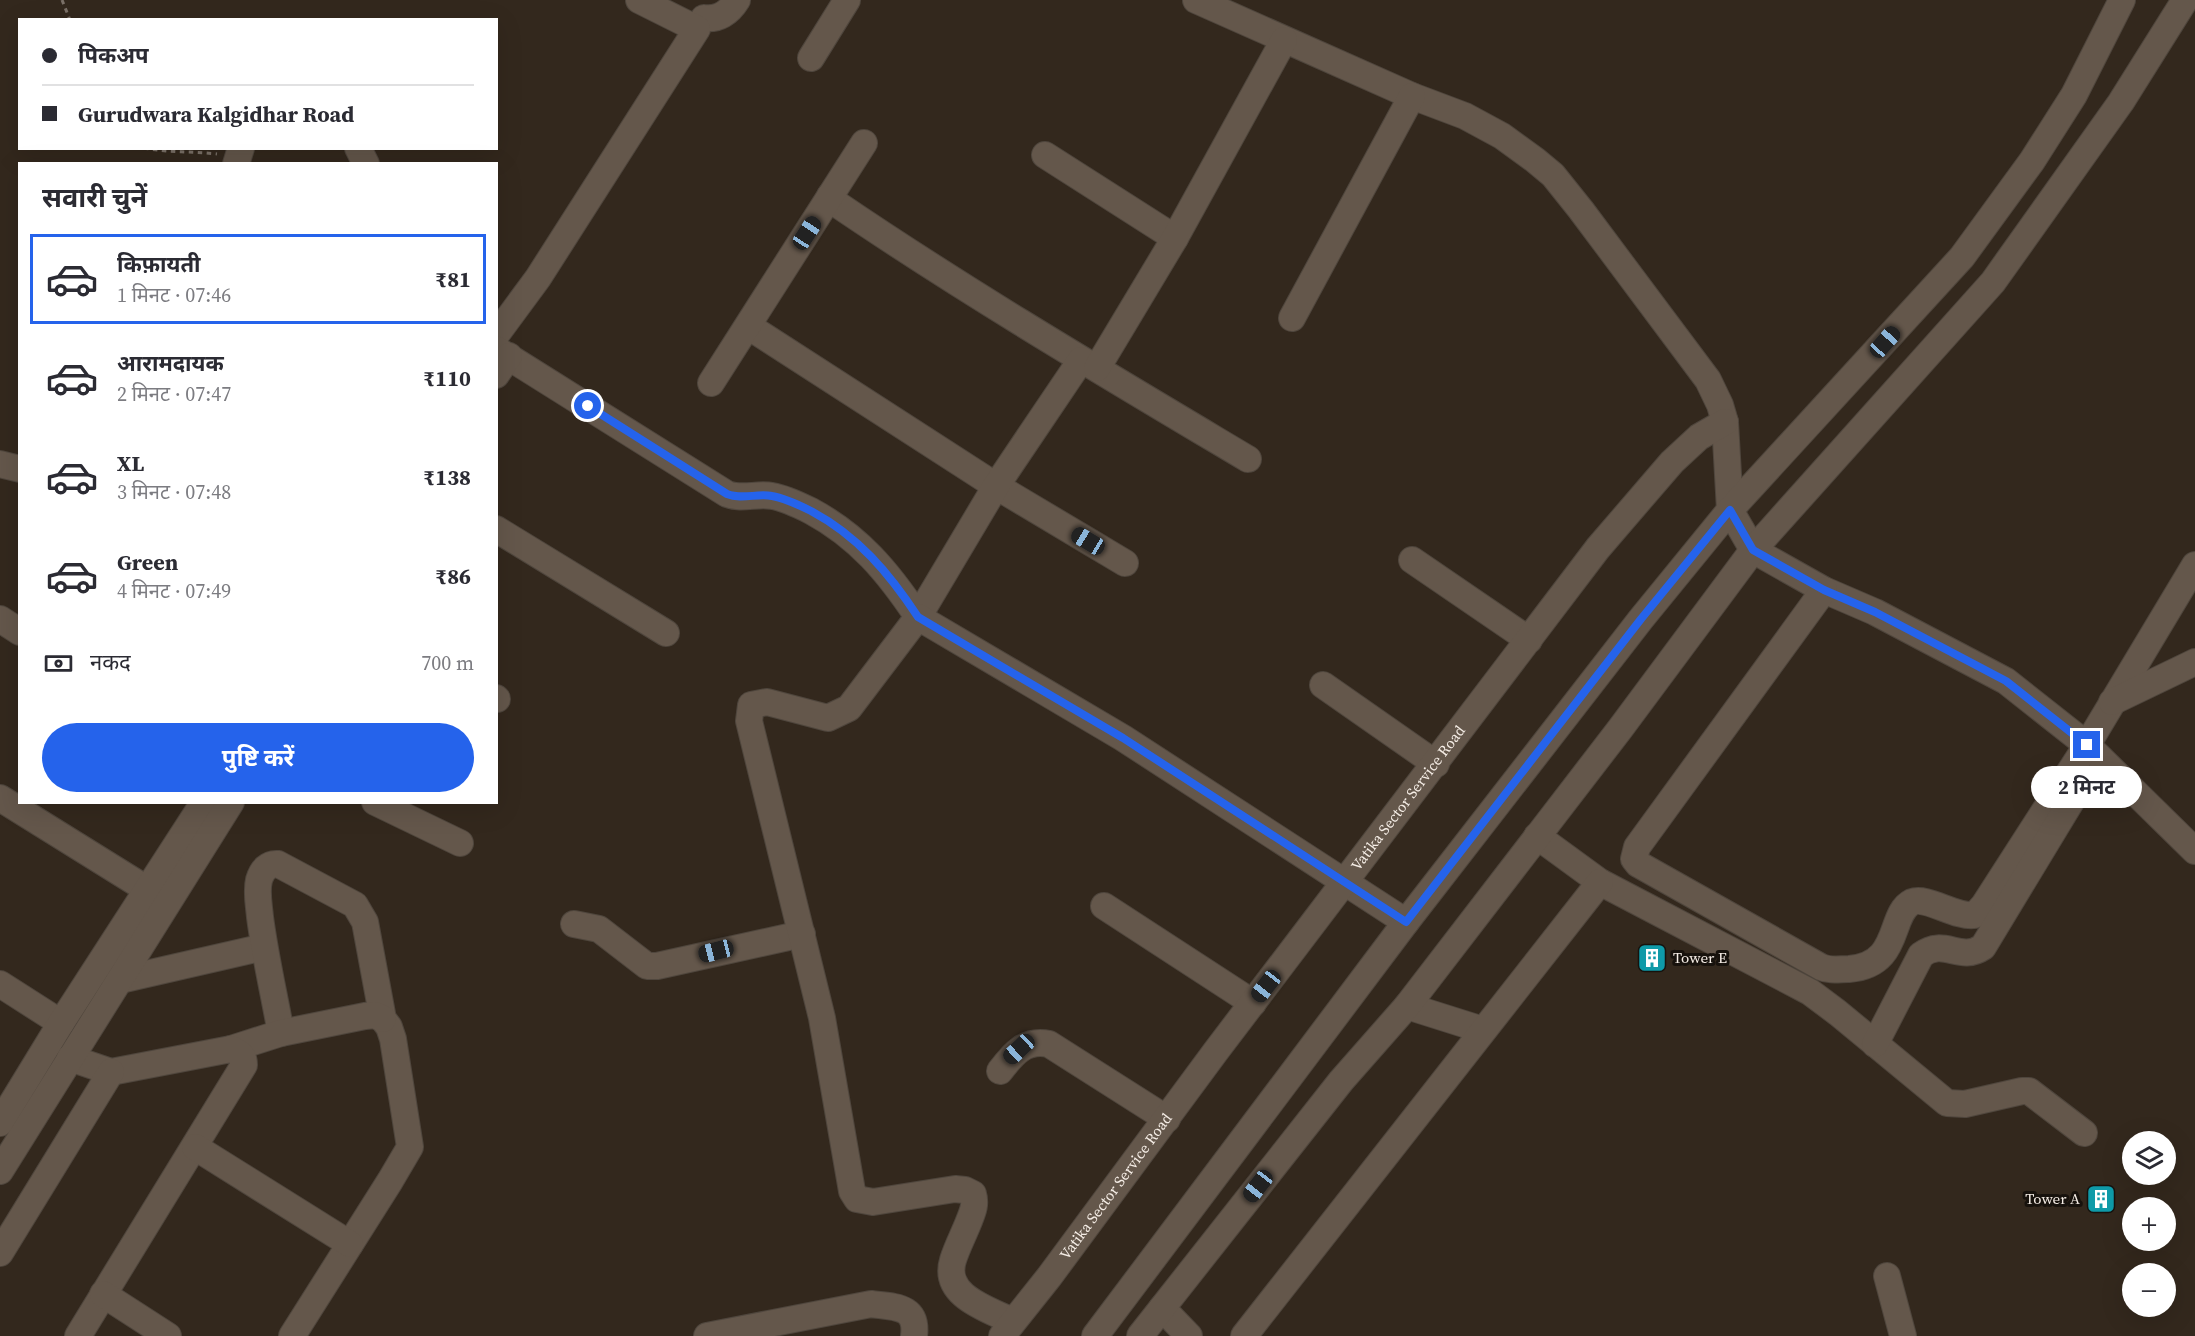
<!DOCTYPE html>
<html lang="hi">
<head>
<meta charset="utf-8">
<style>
  body { margin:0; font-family:"Source Serif 4","Noto Sans Devanagari",serif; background:#f7f7f7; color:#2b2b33; height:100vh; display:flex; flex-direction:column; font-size:22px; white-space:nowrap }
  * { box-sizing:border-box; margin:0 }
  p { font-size:20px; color:#7c7c81 }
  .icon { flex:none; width:33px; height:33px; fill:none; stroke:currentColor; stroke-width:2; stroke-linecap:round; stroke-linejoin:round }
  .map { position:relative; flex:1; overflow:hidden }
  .side { position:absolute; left:18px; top:162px; width:480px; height:642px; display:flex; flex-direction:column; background:#fff; border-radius:0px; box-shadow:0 6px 24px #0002 }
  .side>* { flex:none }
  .guide { position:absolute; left:18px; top:18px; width:480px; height:132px; border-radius:0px; box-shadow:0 6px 24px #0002; display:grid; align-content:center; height:132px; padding:0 24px; background:#fff }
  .fabs { position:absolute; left:2122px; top:1131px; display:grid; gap:12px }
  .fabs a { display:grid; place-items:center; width:54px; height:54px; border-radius:50%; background:#fff; box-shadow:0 6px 24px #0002; font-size:30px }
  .end { position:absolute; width:27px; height:27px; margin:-14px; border:8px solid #2563eb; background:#fff; box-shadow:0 0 0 3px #fff }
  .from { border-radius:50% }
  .bubble { position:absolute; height:42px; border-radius:21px; background:#fff; box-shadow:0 6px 24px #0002; font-size:20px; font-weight:700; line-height:42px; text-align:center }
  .car { position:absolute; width:18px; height:36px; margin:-18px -9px; border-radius:8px; box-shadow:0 0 4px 2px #0007; background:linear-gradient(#222 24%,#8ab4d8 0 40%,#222 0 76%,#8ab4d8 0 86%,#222 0) }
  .guide b { display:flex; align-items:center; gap:21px; height:57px; font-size:22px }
  .guide b+b { border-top:2px solid #e1e1e2 }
  .guide i { width:15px; height:15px; background:#2b2b33 }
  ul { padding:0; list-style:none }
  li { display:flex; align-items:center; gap:18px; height:90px; margin:0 12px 9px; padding:0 12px; border:3px solid transparent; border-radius:0px }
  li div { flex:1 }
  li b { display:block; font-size:22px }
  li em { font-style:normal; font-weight:700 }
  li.active { border-color:#2563eb }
  li>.icon { width:54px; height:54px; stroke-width:1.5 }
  h2 { padding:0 24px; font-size:27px; line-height:72px }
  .pay { display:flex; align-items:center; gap:15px; height:66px; padding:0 24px; font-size:22px }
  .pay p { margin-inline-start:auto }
  .action { display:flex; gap:12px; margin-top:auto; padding:12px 24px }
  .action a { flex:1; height:69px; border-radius:36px; background:#2563eb; color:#fff; font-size:24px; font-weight:700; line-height:69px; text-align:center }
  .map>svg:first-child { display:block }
</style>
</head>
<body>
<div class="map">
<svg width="2195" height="1336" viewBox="0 0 2195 1336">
  <rect width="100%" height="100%" fill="#33281d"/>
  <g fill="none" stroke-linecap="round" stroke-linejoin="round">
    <!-- minor casing -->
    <g stroke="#4f463d" stroke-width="28">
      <g id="minor">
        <path d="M 1196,0 L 1412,96 L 1465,116 L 1502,136 L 1535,160 L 1553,175 L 1581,210 L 1708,380 L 1720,405 L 1725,422 L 1730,510 L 1753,550"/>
        <path d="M 704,18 C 718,20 729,13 737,0"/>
        <path d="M 811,58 L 847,0"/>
        <path d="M 358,148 L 366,164"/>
        <path d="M 1045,155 L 1175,238"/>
        <path d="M 236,164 L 241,148"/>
        <path d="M 830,196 L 831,200 C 966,292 1107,375 1248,459"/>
        <path d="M 1292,318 L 1412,96"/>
        <path d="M 748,326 L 996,486 L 1125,563"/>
        <path d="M 496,335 L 538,278 L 697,29 L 639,0"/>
        <path d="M 496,349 L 727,494 C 742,500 757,493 772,496 C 785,498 799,505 811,511 C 859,537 888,572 918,617 L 996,486 L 1081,360"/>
        <path d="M 1097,368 L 1175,238 L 1284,40"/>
        <path d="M 496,375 L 509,356"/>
        <path d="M 711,383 L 864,143"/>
        <path d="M 0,464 L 20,469"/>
        <path d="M 496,529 L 666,633"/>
        <path d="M 1753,550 L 1824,590 L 1875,612 L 2006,681 L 2087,745 L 2195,851"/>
        <path d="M 1412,560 L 1529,640"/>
        <path d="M 1824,590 L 1637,847 L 1634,859 L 1638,864 L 1821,967 C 1830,971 1839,969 1849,969 C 1902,965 1888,914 1912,902 C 1927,896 1956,918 1975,915 L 1984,905 L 2087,745 L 2195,565"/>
        <path d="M 0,619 L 20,632"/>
        <path d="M 1323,685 L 1436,764"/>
        <path d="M 496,698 L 497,699"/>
        <path d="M 2112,702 L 2195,662"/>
        <path d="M 0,798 L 148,890"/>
        <path d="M 375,802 L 460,843"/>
        <path d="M 1537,836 L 1600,882 L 1810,992 L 1838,1013 L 1947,1103 L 1965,1104 L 2022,1091 L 2029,1091 L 2084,1133"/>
        <path d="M 1104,906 L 1253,1003"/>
        <path d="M 574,924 L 599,929 L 647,966 L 657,966 L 802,934"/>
        <path d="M 120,980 L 264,947"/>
        <path d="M 0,984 L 61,1023"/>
        <path d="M 1407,1006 L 1483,1030"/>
        <path d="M 281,1033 C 274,994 265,956 260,917 C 259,905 256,892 259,880 C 262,870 268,863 278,864 L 355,905 L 365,922 L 383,1019 L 389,1027 L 393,1039 L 410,1147 L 390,1181 L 292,1336"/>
        <path d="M 1875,1044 L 1921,955 C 1945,937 1959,963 1983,947 L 2072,800"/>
        <path d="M 231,1049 L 281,1033 L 365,1016 L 375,1015 L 383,1019"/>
        <path d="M 70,1058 L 111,1072 L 231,1049 C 240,1053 244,1055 244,1065 L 78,1336"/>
        <path d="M 1000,1071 C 1013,1054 1025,1039 1049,1044 L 1167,1119"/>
        <path d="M 0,1123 L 61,1023 L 204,802"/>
        <path d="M 195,1147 L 350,1244"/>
        <path d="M 0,1171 L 231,802"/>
        <path d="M 0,1253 L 111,1072"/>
        <path d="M 1887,1276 L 1903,1336"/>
        <path d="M 103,1294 L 168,1336"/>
        <path d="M 1162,1308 L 1189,1336"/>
        <path d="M 1012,1321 C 988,1309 942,1296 953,1260 C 957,1247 964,1234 969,1221 C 973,1211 976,1204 973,1194 L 965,1190 L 955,1189 L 873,1202 L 857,1199 L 852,1191 L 822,1018 L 749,721 L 751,705 L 767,702 L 828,718 L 849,708 L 918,617 L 1123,738 L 1406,922"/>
        <path d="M 707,1336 L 871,1304 C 894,1307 918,1305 914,1336"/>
        <path id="s1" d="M 1002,1336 L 1049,1277 L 1216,1051 L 1598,548 L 1672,462 L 1699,437 L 1725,422"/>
        <path d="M 1095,1336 L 1406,922 L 1641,619 L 1730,510 L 1962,257 L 2032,161 L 2074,95 L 2122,0"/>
        <path d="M 1140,1336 L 1341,1081 L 1407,1006 L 1620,729 L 1753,550 L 1993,282 L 2121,102 L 2185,0"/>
        <path d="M 1244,1336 L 1600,882"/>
      </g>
    </g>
    <!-- path -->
    <path stroke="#7b7168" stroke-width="3" stroke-dasharray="4.5 4.5" stroke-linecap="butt" d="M 62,0 L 70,20
      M 144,148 C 169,153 192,151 217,154"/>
    <!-- minor -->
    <use href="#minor" stroke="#64574b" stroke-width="26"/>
  </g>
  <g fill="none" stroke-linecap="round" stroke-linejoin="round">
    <!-- route -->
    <path stroke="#2563eb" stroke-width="8" d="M 588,406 L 727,494 C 742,500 757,493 772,496 C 785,498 799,505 811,511 C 858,536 889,573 918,617 L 1123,738 L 1406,922 L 1641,619 L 1730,510 L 1753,550 L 1824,590 L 1875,612 L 2006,681 L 2087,745"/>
  </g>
  <!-- icons -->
  <defs>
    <g id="building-square" transform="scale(1.5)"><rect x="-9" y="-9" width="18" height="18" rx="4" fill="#0f9aa8" stroke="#17120d"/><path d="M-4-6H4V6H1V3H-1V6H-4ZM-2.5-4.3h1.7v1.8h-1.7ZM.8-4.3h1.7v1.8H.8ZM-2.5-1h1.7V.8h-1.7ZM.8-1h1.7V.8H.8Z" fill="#fff"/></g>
  </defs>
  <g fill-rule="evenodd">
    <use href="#building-square" x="1652" y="958"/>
    <use href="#building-square" x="2101" y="1199"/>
  </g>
  <g text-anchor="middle" stroke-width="6" stroke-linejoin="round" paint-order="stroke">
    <!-- street labels -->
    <g font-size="15" fill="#f5ede6" stroke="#17120d">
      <text dy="5" stroke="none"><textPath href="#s1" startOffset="674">Vatika Sector Service Road</textPath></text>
      <text dy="5" stroke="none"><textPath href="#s1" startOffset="188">Vatika Sector Service Road</textPath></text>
    </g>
    <!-- poi labels -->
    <g font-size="15" fill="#f5ede6" stroke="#17120d" text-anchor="start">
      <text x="1673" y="963">Tower E</text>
      <text x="2080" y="1204" text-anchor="end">Tower A</text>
    </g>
  </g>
</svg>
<div class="fabs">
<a><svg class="icon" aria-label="layers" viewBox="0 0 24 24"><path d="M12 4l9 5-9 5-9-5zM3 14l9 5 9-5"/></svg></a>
<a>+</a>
<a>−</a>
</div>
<i class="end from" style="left:588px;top:406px"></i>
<i class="end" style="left:2087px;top:745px"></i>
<div class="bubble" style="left:2031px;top:766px;width:111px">2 मिनट</div>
<i class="car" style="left:807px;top:233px;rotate:33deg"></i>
<i class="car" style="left:1885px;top:342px;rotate:42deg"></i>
<i class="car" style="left:1088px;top:541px;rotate:301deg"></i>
<i class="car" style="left:716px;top:951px;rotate:256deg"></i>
<i class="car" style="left:1266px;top:986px;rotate:218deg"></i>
<i class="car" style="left:1019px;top:1049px;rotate:227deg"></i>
<i class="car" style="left:1258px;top:1186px;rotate:218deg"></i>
<div class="guide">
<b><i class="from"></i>पिकअप</b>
<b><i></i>Gurudwara Kalgidhar Road</b>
</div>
<section class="side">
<h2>सवारी चुनें</h2>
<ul>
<li class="active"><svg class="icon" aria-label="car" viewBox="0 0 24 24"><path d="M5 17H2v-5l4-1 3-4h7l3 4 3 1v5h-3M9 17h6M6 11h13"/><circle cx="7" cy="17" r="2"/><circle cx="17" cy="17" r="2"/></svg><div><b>किफ़ायती</b><p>1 मिनट · 07:46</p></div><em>₹81</em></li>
<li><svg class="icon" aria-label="car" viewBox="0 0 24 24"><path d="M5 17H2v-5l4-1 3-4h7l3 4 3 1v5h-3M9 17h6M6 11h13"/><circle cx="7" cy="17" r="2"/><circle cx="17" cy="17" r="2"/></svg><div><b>आरामदायक</b><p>2 मिनट · 07:47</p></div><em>₹110</em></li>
<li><svg class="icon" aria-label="car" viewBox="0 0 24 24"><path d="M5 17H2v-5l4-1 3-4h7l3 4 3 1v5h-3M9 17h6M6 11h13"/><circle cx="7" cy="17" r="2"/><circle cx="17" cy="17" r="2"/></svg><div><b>XL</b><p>3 मिनट · 07:48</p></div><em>₹138</em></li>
<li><svg class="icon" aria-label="car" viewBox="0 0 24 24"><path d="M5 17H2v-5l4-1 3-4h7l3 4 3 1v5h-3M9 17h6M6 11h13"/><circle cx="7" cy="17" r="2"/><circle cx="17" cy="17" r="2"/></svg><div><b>Green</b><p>4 मिनट · 07:49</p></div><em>₹86</em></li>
</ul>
<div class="pay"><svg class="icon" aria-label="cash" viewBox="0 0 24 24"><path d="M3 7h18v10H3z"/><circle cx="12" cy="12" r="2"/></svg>नकद<p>700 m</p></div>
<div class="action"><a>पुष्टि करें</a></div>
</section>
</div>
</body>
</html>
